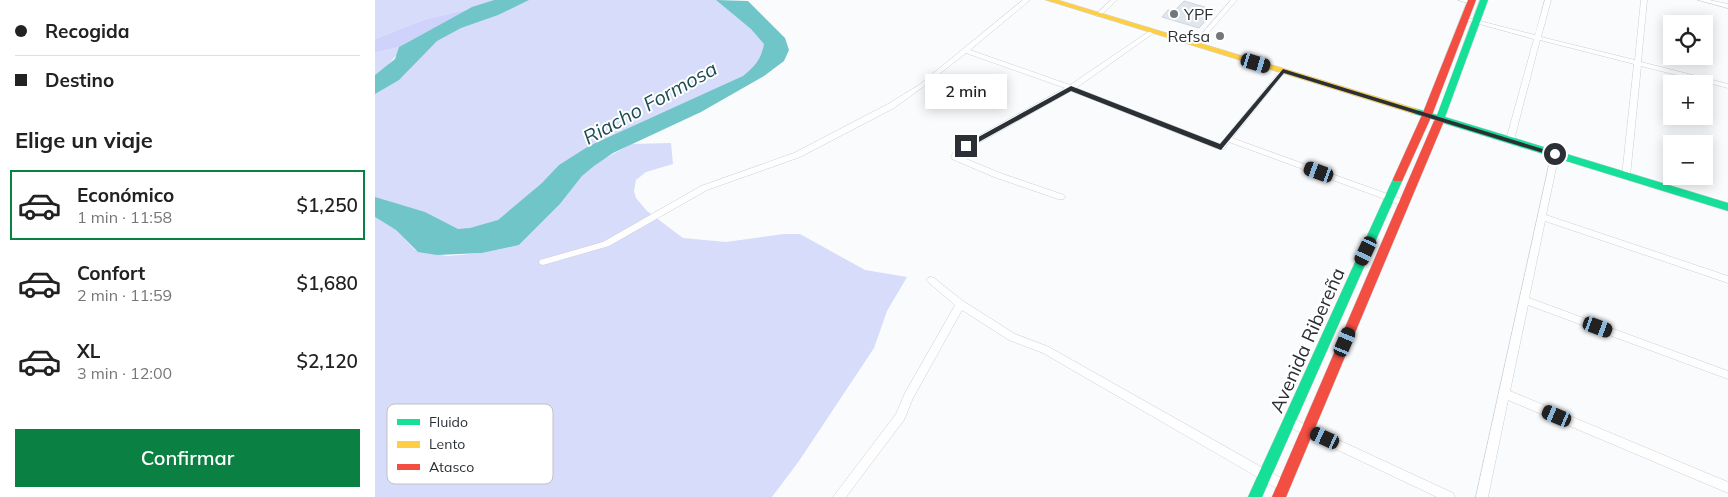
<!DOCTYPE html>
<html lang="es">
<head>
<meta charset="utf-8">
<style>
  body { margin:0; font-family:Mulish,sans-serif; background:#f2f2f2; color:#222; height:100vh; display:flex; flex-direction:column; font-size:19px; white-space:nowrap }
  * { box-sizing:border-box; margin:0 }
  p { font-size:16px; color:#767676 }
  .icon { flex:none; width:28px; height:28px; fill:none; stroke:currentColor; stroke-width:2; stroke-linecap:round; stroke-linejoin:round }
  .map { position:relative; flex:1; overflow:hidden }
  .details { display:flex; flex-direction:column; background:#fff; width:375px }
  .details>* { flex:none }
  .hud { display:grid; align-content:center; height:110px; padding:0 15px; background:#fff }
  .tools { position:absolute; left:1288px; top:15px; display:grid; gap:10px }
  .tools a { display:grid; place-items:center; width:50px; height:50px; border-radius:0px; background:#fff; box-shadow:0 2px 12px #0003; font-size:25px }
  .end { position:absolute; width:22px; height:22px; margin:-11px; border:6px solid #2a3035; background:#fff; box-shadow:0 0 0 2px #fff }
  .from { border-radius:50% }
  .bubble { position:absolute; height:35px; border-radius:0px; background:#fff; box-shadow:0 2px 12px #0003; font-size:16px; font-weight:600; line-height:35px; text-align:center }
  .car { position:absolute; width:15px; height:30px; margin:-15px -8px; border-radius:6px; box-shadow:0 0 4px 1px #0007; background:linear-gradient(#222 24%,#8ab4d8 0 40%,#222 0 76%,#8ab4d8 0 86%,#222 0) }
  .hud b { display:flex; align-items:center; gap:18px; height:48px; font-size:19px }
  .hud b+b { border-top:1px solid #e0e0e0 }
  .hud i { width:12px; height:12px; background:#222 }
  ul { padding:0; list-style:none }
  li { display:flex; align-items:center; gap:15px; height:70px; margin:0 10px 8px; padding:0 5px; border:2px solid transparent; border-radius:0px }
  li div { flex:1 }
  li b { display:block; font-size:19px }
  li em { font-style:normal; font-weight:600 }
  li.selected { border-color:#0b8043 }
  li>.icon { width:45px; height:45px; stroke-width:1.5 }
  h2 { padding:0 15px; font-size:22px; line-height:60px }
  .action { display:flex; gap:10px; margin-top:auto; padding:10px 15px }
  .action a { flex:1; height:58px; border-radius:0px; background:#0b8043; color:#fff; font-size:20px; font-weight:600; line-height:58px; text-align:center }
  main { display:flex; flex:1; min-height:0 }
  .map>svg:first-child { display:block }
</style>
</head>
<body>
<main>
<section class="details">
<div class="hud">
<b><i class="from"></i>Recogida</b>
<b><i></i>Destino</b>
</div>
<h2>Elige un viaje</h2>
<ul>
<li class="selected"><svg class="icon" aria-label="car" viewBox="0 0 24 24"><path d="M5 17H2v-5l4-1 3-4h7l3 4 3 1v5h-3M9 17h6M6 11h13"/><circle cx="7" cy="17" r="2"/><circle cx="17" cy="17" r="2"/></svg><div><b>Económico</b><p>1 min · 11:58</p></div><em>$1,250</em></li>
<li><svg class="icon" aria-label="car" viewBox="0 0 24 24"><path d="M5 17H2v-5l4-1 3-4h7l3 4 3 1v5h-3M9 17h6M6 11h13"/><circle cx="7" cy="17" r="2"/><circle cx="17" cy="17" r="2"/></svg><div><b>Confort</b><p>2 min · 11:59</p></div><em>$1,680</em></li>
<li><svg class="icon" aria-label="car" viewBox="0 0 24 24"><path d="M5 17H2v-5l4-1 3-4h7l3 4 3 1v5h-3M9 17h6M6 11h13"/><circle cx="7" cy="17" r="2"/><circle cx="17" cy="17" r="2"/></svg><div><b>XL</b><p>3 min · 12:00</p></div><em>$2,120</em></li>
</ul>
<div class="action"><a>Confirmar</a></div>
</section>
<div class="map">
<svg width="1353" height="497" viewBox="0 0 1353 497">
  <rect width="100%" height="100%" fill="#f9fbfd"/>
  <!-- green -->
  <path fill="#d7dcfa" d="M 0,0 L 119,0 L 94,9 L 51,19 L 0,39 Z
    M 141,0 L 345,0 L 390,35 L 386,67 L 270,126 L 164,207 L 80,235 L 44,216 L 0,203 L 0,82 L 33,53 Z
    M 24,47 L 26,50 L 12,66 L 0,75 L 0,53 Z
    M 296,143 L 298,164 L 271,172 L 261,180 L 259,191 L 261,198 L 272,211 L 308,238 L 351,242 L 409,234 L 425,234 L 490,270 L 532,277 L 512,311 L 499,348 L 424,461 L 397,497 L 0,497 L 0,217 L 21,230 L 40,250 L 72,256 L 107,253 L 144,245 L 185,204 L 207,176 L 223,162 L 257,144 Z"/>
  <!-- forest -->
  <path fill="#cfd3fc" d="M 94,9 L 24,47 L 0,53 L 0,39 L 51,19 Z"/>
  <!-- water -->
  <path fill="#70c5c8" d="M 119,0 L 154,0 L 123,15 L 86,28 L 62,41 L 24,80 L 0,94 L 0,75 L 20,59 L 24,47 L 97,7 Z
    M 341,0 L 373,1 L 410,38 L 414,50 L 409,61 L 389,76 L 326,112 L 238,153 L 219,166 L 207,176 L 185,204 L 144,245 L 107,253 L 62,255 L 43,252 L 21,230 L 0,217 L 0,203 L 49,217 L 72,230 L 95,228 L 123,220 L 167,183 L 184,165 L 214,146 L 368,76 C 380,66 386,60 389,44 L 376,29 Z"/>
  <g fill="none" stroke-linecap="round" stroke-linejoin="round">
    <!-- river -->
    <path fill="#70c5c8" fill-rule="evenodd" d="M 0,197 L 50,212 L 83,229 L 105,231 L 128,224 L 134,226 L 137,230 L 134,234 L 105,243 L 80,241 L 38,220 L 0,209 Z"/>
  </g>
  <!-- building -->
  <path fill="#e0e6ee" stroke="#d1d4d8" d="M 809,1 L 840,10 L 824,28 L 787,17 L 793,10 L 799,11 Z"/>
  <g fill="none" stroke-linecap="round" stroke-linejoin="round">
    <!-- street casing -->
    <g stroke="#ccd0d3" stroke-width="1">
      <path id="street" d="M 648,0 L 655,0 L 595,50 L 695,85 L 776,30 L 780,30 L 780,32 L 701,88 L 845,144 L 906,70 L 910,70 L 910,72 L 857,138 L 1032,201 L 1033,203 L 1032,205 L 1026,205 L 854,142 L 849,149 L 843,149 L 696,91 L 586,153 L 584,156 L 625,173 L 689,195 L 690,197 L 689,199 L 683,199 L 619,177 L 577,159 L 576,157 L 580,149 L 690,88 L 591,53 L 548,87 L 519,108 L 425,157 L 332,190 L 234,246 L 168,265 L 165,264 L 164,262 L 165,260 L 228,242 L 326,186 L 419,153 L 513,104 L 544,85 Z
        M 736,0 L 742,0 L 725,16 L 721,16 L 721,14 Z
        M 856,0 L 862,0 L 823,45 L 819,45 L 819,43 Z
        M 1083,0 L 1095,0 L 1099,2 L 1096,4 Z
        M 1170,0 L 1176,0 L 1166,37 L 1260,60 L 1266,0 L 1272,0 L 1266,62 L 1353,84 L 1353,88 L 1266,66 L 1255,176 L 1251,179 L 1247,176 L 1259,64 L 1165,40 L 1139,140 L 1138,142 L 1132,142 L 1131,140 L 1159,39 L 1086,19 L 1089,17 L 1160,35 Z
        M 1323,0 L 1334,0 L 1353,4 L 1353,8 Z
        M 1177,152 L 1180,152 L 1184,154 L 1171,215 L 1353,276 L 1353,283 L 1170,221 L 1154,298 L 1353,371 L 1353,379 L 1153,305 L 1135,391 L 1353,482 L 1353,493 L 1133,400 L 1113,497 L 1101,497 Z
        M 556,277 L 559,278 L 588,301 L 640,334 L 674,347 L 913,482 L 915,486 L 913,490 L 909,491 L 905,490 L 668,353 L 634,340 L 587,310 L 538,398 L 529,420 L 471,497 L 458,497 L 521,414 L 530,393 L 580,305 L 553,282 L 551,280 L 553,278 Z
        M 914,417 L 1078,493 L 1080,497 L 1062,497 L 910,425 L 909,422 L 910,419 Z"/>
    </g>
    <!-- fast casing -->
    <g stroke="#ccd0d3" stroke-width="1">
      <path id="fast" d="M 1105,0 L 1113,0 L 1070,117 L 1353,203 L 1353,211 L 1068,123 L 1061,123 L 1060,120 L 1036,113 L 1034,111 L 1039,108 L 1062,115 Z
        M 1023,176 L 1028,179 L 887,497 L 873,497 L 1018,179 Z"/>
    </g>
    <!-- slow casing -->
    <g stroke="#ccd0d3" stroke-width="1">
      <path id="slow" d="M 671,0 L 683,0 L 1042,109 L 1044,111 L 1039,114 L 1036,113 Z"/>
    </g>
    <!-- jam casing -->
    <g stroke="#ccd0d3" stroke-width="1">
      <path id="jam" d="M 1093,0 L 1101,0 L 1057,115 L 1028,179 L 1027,181 L 1019,181 L 1018,179 L 1047,115 Z
        M 1064,118 L 1069,121 L 911,497 L 897,497 L 1059,121 Z"/>
    </g>
    <!-- street -->
    <use href="#street" fill="#fefeff" fill-rule="evenodd"/>
    <!-- fast -->
    <use href="#fast" fill="#16e098" fill-rule="evenodd"/>
    <!-- slow -->
    <use href="#slow" fill="#ffcf43" fill-rule="evenodd"/>
    <!-- jam -->
    <use href="#jam" fill="#f24e42" fill-rule="evenodd"/>
  </g>
  <!-- route -->
  <path fill="#2a3035" d="M 908,69 L 1184,154 L 1178,156 L 909,73 L 846,150 L 696,91 L 593,148 L 587,146 L 696,86 L 845,144 Z"/>
  <!-- markers -->
  <g fill="#72777b" stroke="#fff" stroke-width="2">
    <circle cx="799" cy="14" r="5"/>
    <circle cx="845" cy="36" r="5"/>
  </g>
  <g text-anchor="middle" stroke-width="4" stroke-linejoin="round" paint-order="stroke">
    <!-- far-poi labels -->
    <g font-size="16" fill="#2a3035" stroke="#fff" text-anchor="start">
      <text x="809" y="20">YPF</text>
      <text x="835" y="42" text-anchor="end">Refsa</text>
    </g>
    <!-- street labels -->
    <g font-size="19" fill="#2a3035" stroke="#fff">
      <text transform="translate(932 340) rotate(-66)" y="7">Avenida Ribereña</text>
    </g>
    <!-- water labels -->
    <g font-size="20" font-style="italic" fill="#1c4e50" stroke="#fff">
      <text transform="translate(275 103) rotate(-29)" y="7">Riacho Formosa</text>
    </g>
  </g>
  <!-- legend -->
  <rect x="12" y="404" width="166" height="80" rx="8" fill="#fff" stroke="#bfc1c2" stroke-width="1"/>
  <rect x="22" y="419" width="23" height="6" fill="#16e098"/>
  <rect x="22" y="441" width="23" height="7" fill="#ffcf43"/>
  <rect x="22" y="464" width="23" height="6" fill="#f24e42"/>
  <g font-size="14" fill="#2a3035">
    <text x="54" y="427">Fluido</text>
    <text x="54" y="449">Lento</text>
    <text x="54" y="472">Atasco</text>
  </g>
</svg>
<div class="tools">
<a><svg class="icon" aria-label="locate" viewBox="0 0 24 24"><circle cx="12" cy="12" r="6"/><path d="M12 2v4M12 18v4M2 12h4M18 12h4"/></svg></a>
<a>+</a>
<a>−</a>
</div>
<i class="end from" style="left:1180px;top:154px"></i>
<i class="end" style="left:591px;top:146px"></i>
<div class="bubble" style="left:550px;top:74px;width:82px">2 min</div>
<i class="car" style="left:881px;top:63px;rotate:107deg"></i>
<i class="car" style="left:944px;top:172px;rotate:290deg"></i>
<i class="car" style="left:991px;top:251px;rotate:205deg"></i>
<i class="car" style="left:1223px;top:327px;rotate:110deg"></i>
<i class="car" style="left:970px;top:342px;rotate:23deg"></i>
<i class="car" style="left:1182px;top:416px;rotate:293deg"></i>
<i class="car" style="left:950px;top:438px;rotate:295deg"></i>
</div>
</main>
</body>
</html>
